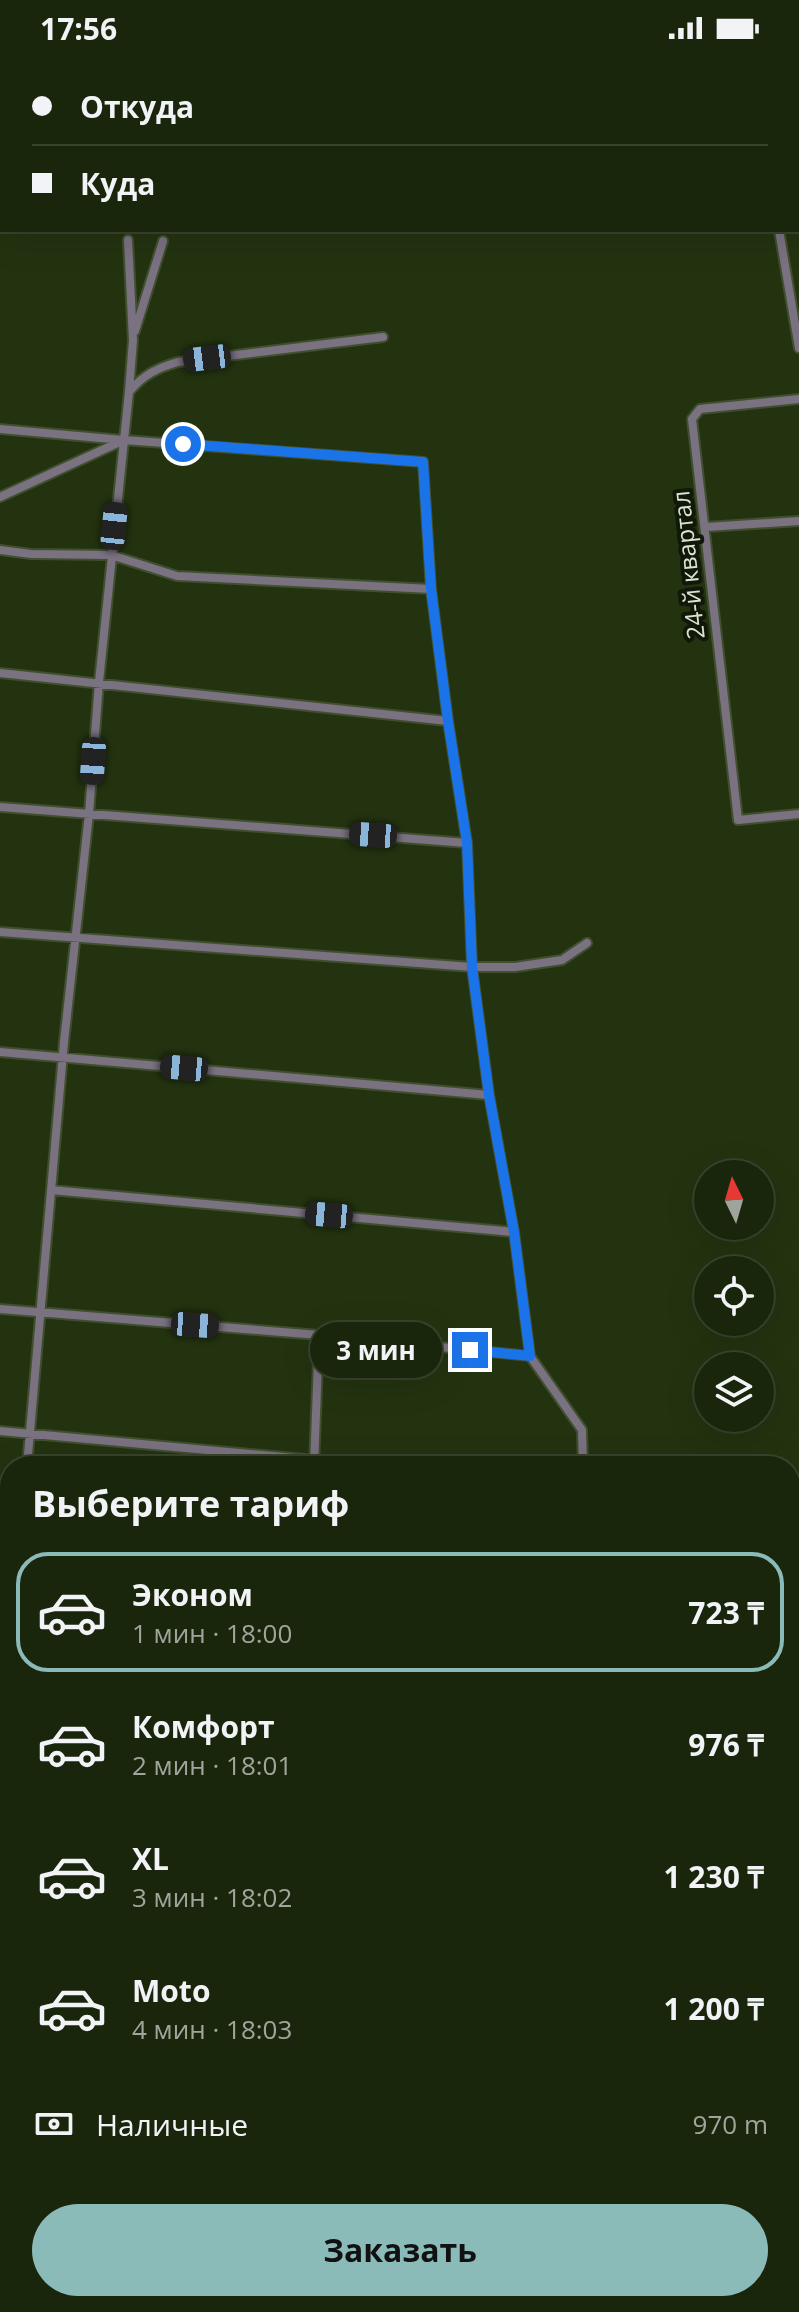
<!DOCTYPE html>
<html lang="ru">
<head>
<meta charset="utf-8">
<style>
  body { margin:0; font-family:"Open Sans",sans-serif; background:#232e15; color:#f1f3f6; height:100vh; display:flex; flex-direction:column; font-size:30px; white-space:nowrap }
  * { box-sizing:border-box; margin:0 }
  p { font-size:26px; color:#9fa59d }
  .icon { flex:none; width:44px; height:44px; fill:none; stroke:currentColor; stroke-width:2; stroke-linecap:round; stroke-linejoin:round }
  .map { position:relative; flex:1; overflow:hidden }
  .details { position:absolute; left:0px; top:1400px; width:800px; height:856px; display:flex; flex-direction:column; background:#1a260c; border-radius:32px 32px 0 0; box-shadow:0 8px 32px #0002,0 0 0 2px #38432d }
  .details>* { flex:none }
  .top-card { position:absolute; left:0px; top:0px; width:800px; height:176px; box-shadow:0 8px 32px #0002,0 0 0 2px #38432d; display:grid; align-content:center; height:176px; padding:0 32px; background:#1a260c }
  .needle { width:52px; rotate:355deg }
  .fabs { position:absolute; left:694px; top:1104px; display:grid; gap:16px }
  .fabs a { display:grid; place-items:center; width:80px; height:80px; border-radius:50%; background:#1a260c; box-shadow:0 8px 32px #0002,0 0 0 2px #38432d; font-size:40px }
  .end { position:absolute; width:36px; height:36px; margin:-18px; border:10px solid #1a73e8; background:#fff; box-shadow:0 0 0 4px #fff }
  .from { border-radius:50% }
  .bubble { position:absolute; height:56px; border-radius:28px; background:#1a260c; box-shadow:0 8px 32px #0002,0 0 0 2px #38432d; font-size:26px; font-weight:700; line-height:56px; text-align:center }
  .car { position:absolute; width:24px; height:48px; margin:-24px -12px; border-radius:10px; box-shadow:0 0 6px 2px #0007; background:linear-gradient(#222 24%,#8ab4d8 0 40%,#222 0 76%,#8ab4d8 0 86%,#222 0) }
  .top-card b { display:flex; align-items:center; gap:28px; height:76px; font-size:30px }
  .top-card b+b { border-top:2px solid #38432d }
  .top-card i { width:20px; height:20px; background:#f1f3f6 }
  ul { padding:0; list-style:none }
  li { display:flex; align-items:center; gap:24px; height:120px; margin:0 16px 12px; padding:0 16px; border:4px solid transparent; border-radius:32px }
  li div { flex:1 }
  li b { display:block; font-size:30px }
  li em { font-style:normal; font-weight:700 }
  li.current { border-color:#8bbbb9 }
  li>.icon { width:72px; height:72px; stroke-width:1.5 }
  h2 { padding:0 32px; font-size:36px; line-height:96px }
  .pay { display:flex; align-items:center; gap:20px; height:88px; padding:0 32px; font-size:30px }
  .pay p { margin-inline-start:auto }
  .button { display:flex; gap:16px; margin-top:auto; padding:16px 32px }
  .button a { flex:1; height:92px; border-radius:48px; background:#8bbbb9; color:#111; font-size:32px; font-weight:700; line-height:92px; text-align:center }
  .status { display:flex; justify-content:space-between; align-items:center; height:56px; padding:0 40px; background:#1a260c; direction:ltr }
  .status svg { height:22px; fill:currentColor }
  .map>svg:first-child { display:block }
</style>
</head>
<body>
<div class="status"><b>17:56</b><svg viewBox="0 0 49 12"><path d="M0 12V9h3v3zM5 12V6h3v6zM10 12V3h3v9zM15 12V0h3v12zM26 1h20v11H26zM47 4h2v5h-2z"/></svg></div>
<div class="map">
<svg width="799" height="2256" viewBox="0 0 799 2256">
  <rect width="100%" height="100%" fill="#233310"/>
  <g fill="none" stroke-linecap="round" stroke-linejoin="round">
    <!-- minor casing -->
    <g stroke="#404f2f" stroke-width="12">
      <path id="minor" d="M 754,0 L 754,2
        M 779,174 L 799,292
        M 128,184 L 133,284 L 129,335
        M 135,275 L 163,185
        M 799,343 L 700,353 L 692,363 L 738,764 L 799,758
        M 0,373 L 123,384
        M 0,441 L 124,384 L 423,406 L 431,533 L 448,665 L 467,787 L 472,911 L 489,1039 L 514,1176 L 530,1300 L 582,1374 L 583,1410
        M 706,471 L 799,465
        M 0,494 L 31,498 L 111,499 L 177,520 L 431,533
        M 0,617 L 448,665
        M 0,751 L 467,787
        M 0,876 L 472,911 L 515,911 L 562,904 L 587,887
        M 0,996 L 489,1039
        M 51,1134 L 514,1176
        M 0,1253 L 319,1279 L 530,1300
        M 0,1375 L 381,1410
        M 27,1410 L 64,986 L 89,758 L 99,626 L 129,336 C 143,319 157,312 178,306 L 383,281
        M 314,1410 L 319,1279
        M 0,1524 L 10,1525
        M 0,1649 L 10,1650
        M 790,1716 L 799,1715
        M 0,1810 L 10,1804
        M 790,1854 L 799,1853
        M 0,1896 L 10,1890
        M 790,1992 L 799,1992
        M 0,2048 L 10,2042
        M 790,2118 L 799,2117
        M 0,2174 L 10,2192
        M 0,2202 L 10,2197
        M 41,2246 L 47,2256
        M 296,2246 L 302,2256
        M 169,2256 L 186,2246
        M 458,2256 L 476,2246
        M 662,2256 L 669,2246"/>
    </g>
    <!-- major casing -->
    <g stroke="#404f2f" stroke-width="14">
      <path id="major" d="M 790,1559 L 799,1560
        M 0,1577 L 10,1578"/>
    </g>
    <!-- minor -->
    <use href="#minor" stroke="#7a7181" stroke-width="8"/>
    <!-- major -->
    <use href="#major" stroke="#c6b4d6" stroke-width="10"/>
  </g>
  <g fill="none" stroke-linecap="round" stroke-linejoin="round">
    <!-- route -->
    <path stroke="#1a73e8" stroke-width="10" d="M 183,388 L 423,406 L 431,533 L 448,665 L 467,787 L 472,911 L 489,1039 L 514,1176 L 530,1300 L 470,1294"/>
  </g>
  <g text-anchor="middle" stroke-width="8" stroke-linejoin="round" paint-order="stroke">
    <!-- street labels -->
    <g font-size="24" fill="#dae5d1" stroke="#111809">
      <text transform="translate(689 509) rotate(-96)" y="8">24-й квартал</text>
    </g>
  </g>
</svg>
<div class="fabs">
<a><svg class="needle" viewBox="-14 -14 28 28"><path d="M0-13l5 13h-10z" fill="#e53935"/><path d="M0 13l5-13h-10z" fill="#9fa59d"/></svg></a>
<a><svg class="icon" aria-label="locate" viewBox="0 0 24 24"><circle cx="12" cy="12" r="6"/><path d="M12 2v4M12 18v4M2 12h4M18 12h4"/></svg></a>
<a><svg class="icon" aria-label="layers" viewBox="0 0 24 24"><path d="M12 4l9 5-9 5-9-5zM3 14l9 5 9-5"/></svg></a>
</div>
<i class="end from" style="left:183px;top:388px"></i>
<i class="end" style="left:470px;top:1294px"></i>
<div class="bubble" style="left:310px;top:1266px;width:132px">3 мин</div>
<i class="car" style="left:207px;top:302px;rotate:263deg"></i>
<i class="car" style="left:114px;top:470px;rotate:6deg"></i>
<i class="car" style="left:93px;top:705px;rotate:184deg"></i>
<i class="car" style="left:373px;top:779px;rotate:274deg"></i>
<i class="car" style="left:184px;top:1012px;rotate:275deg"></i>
<i class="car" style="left:329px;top:1159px;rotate:275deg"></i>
<i class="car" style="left:195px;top:1269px;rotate:94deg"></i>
<div class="top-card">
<b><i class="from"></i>Откуда</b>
<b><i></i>Куда</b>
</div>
<section class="details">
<h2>Выберите тариф</h2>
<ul>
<li class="current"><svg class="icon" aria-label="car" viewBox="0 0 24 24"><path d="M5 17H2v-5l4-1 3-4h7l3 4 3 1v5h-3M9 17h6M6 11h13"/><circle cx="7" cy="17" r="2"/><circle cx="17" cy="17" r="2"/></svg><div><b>Эконом</b><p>1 мин · 18:00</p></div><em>723 ₸</em></li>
<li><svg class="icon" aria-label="car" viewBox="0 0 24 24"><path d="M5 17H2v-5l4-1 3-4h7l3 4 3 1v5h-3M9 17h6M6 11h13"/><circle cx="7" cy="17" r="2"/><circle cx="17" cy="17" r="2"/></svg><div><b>Комфорт</b><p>2 мин · 18:01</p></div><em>976 ₸</em></li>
<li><svg class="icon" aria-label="car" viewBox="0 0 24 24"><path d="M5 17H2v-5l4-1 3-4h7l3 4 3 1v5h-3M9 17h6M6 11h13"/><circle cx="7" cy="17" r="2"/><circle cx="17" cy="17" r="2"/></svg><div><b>XL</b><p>3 мин · 18:02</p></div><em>1 230 ₸</em></li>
<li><svg class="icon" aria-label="car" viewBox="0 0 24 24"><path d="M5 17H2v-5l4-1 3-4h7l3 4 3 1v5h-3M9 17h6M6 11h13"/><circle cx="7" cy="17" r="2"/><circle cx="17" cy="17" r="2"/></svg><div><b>Moto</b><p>4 мин · 18:03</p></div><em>1 200 ₸</em></li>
</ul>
<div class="pay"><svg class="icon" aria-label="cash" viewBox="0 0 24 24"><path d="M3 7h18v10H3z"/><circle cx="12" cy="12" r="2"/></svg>Наличные<p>970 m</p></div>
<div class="button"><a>Заказать</a></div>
</section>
</div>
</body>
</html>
